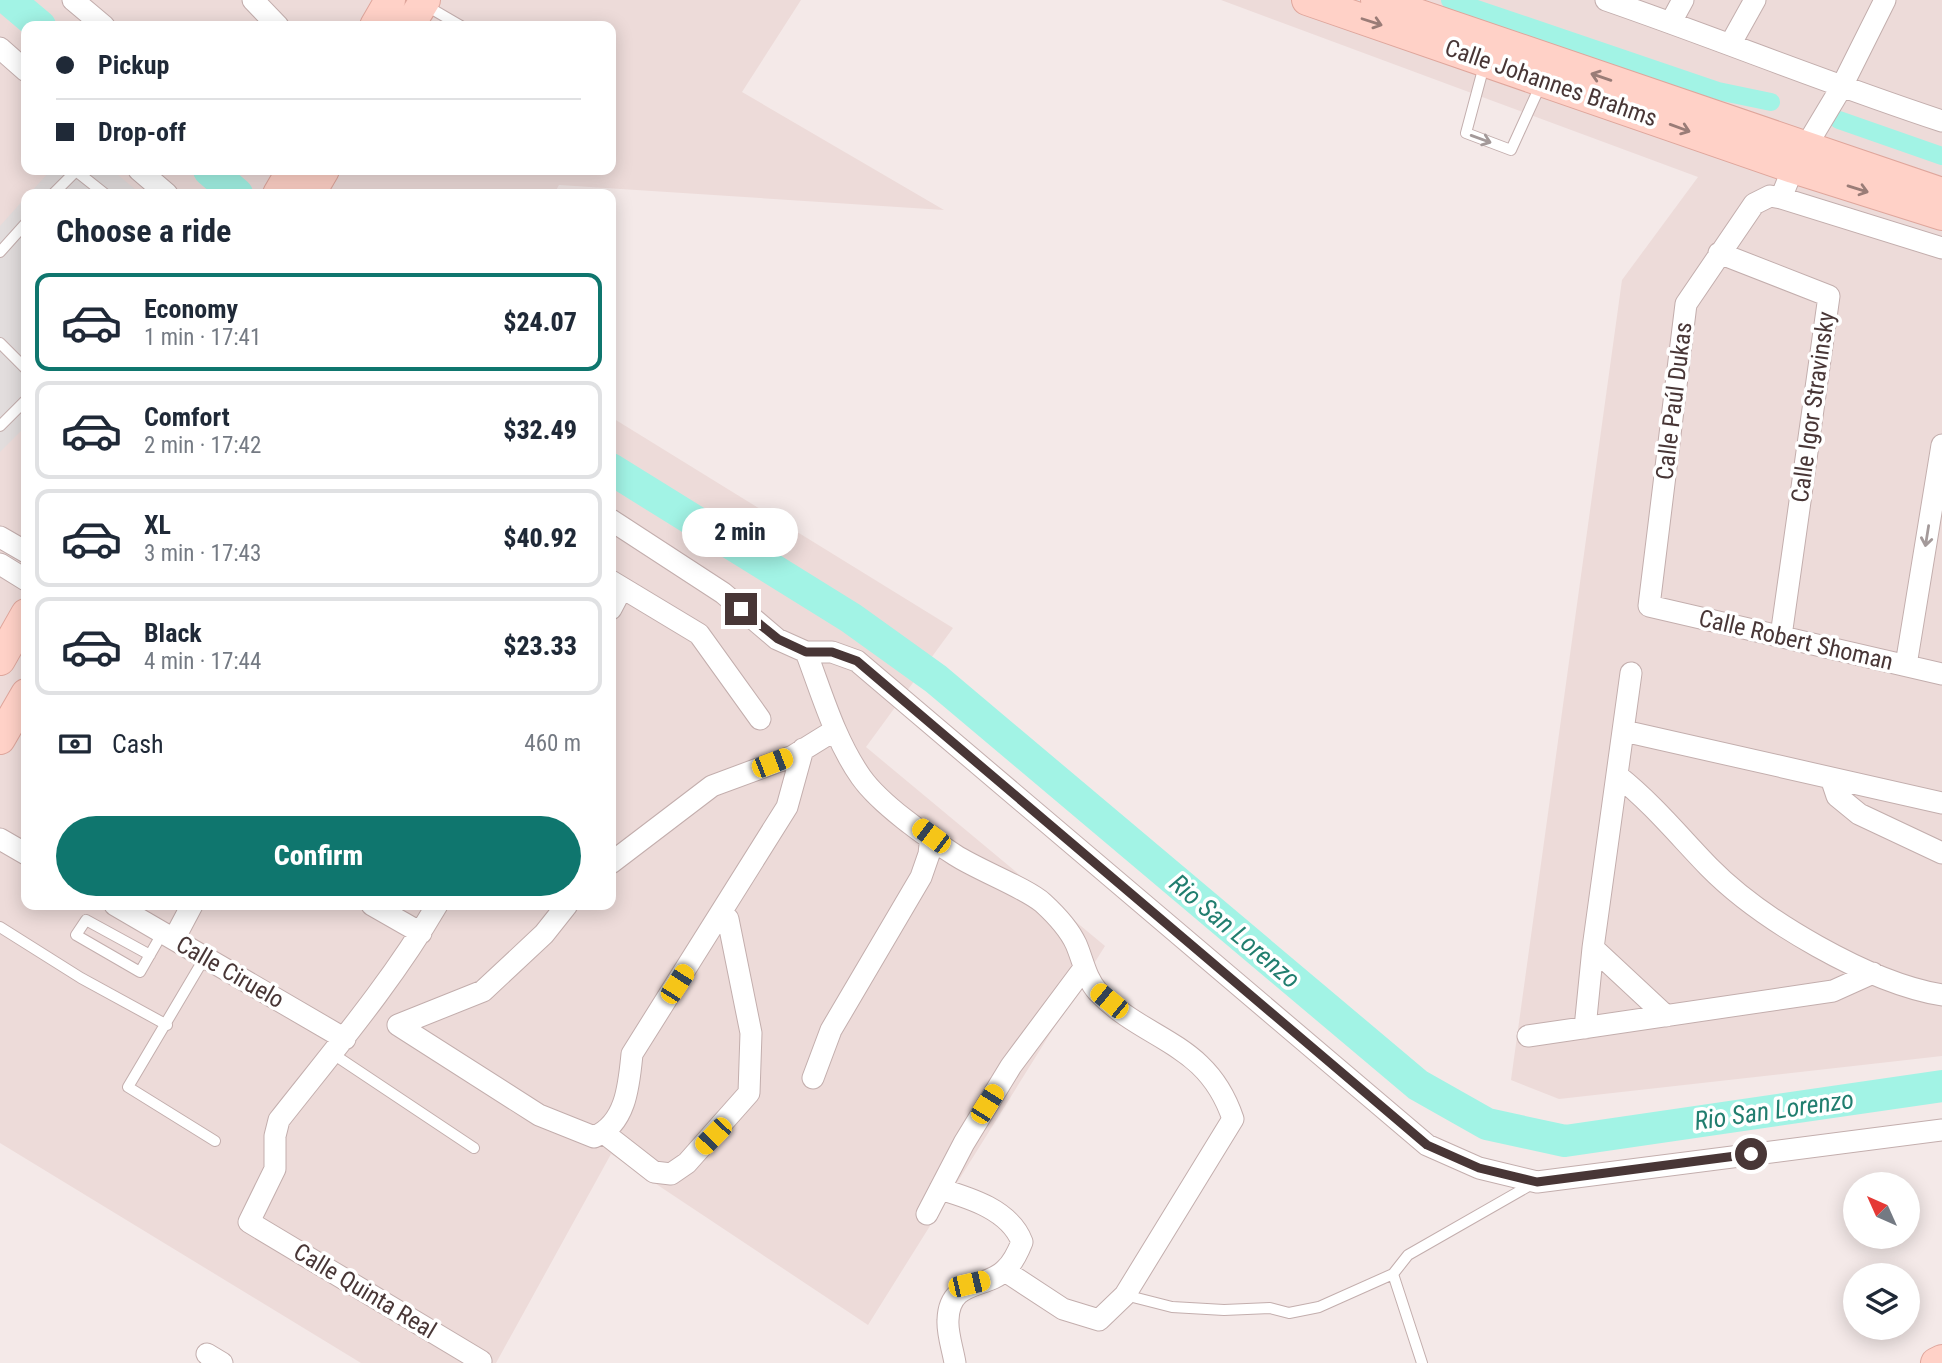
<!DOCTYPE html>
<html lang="en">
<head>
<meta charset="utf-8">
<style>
  body { margin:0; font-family:"Roboto Condensed",sans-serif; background:#f2f2f3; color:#1f2937; height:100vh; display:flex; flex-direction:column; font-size:26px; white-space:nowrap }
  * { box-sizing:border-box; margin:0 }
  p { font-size:23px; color:#747a83 }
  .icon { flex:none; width:38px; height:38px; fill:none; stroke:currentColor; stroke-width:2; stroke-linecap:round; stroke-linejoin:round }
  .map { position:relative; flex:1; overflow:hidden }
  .panel { position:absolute; left:21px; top:189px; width:595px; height:721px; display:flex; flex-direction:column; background:#fff; border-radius:14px; box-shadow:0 4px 18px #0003 }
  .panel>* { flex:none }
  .top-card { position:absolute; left:21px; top:21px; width:595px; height:154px; border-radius:14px; box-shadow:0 4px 18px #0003; display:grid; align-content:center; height:154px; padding:0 35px; background:#fff }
  .needle { width:46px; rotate:315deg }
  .controls { position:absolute; left:1843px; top:1172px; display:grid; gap:14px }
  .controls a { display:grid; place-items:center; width:77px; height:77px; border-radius:50%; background:#fff; box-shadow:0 4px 18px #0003; font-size:35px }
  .end { position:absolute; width:32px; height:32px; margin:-16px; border:9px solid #483636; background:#fff; box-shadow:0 0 0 4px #fff }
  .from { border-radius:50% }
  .bubble { position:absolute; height:49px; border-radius:24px; background:#fff; box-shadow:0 4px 18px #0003; font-size:23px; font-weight:800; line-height:49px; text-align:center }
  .car { position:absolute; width:21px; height:42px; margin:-21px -10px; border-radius:9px; box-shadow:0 0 5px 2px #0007; background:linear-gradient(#f5c518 24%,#345 0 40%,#f5c518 0 76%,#345 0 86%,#f5c518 0) }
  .top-card b { display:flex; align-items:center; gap:24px; height:66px; font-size:26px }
  .top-card b+b { border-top:2px solid #e0e1e3 }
  .top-card i { width:18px; height:18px; background:#1f2937 }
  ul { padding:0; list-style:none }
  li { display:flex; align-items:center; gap:21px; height:98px; margin:0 14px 10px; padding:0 21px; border:4px solid #e0e1e3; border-radius:14px }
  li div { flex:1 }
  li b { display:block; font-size:26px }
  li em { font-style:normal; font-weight:800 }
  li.on { border-color:#0f766e }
  li>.icon { width:63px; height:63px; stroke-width:1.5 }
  h2 { padding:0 35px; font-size:32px; line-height:84px }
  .pay { display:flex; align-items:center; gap:18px; height:77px; padding:0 35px; font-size:26px }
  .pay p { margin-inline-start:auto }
  .primary-button { display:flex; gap:14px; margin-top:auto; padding:14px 35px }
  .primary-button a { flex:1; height:80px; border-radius:42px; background:#0f766e; color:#fff; font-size:28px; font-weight:800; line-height:80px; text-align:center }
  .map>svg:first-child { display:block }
</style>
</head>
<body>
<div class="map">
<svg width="1942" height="1363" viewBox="0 0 1942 1363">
  <rect width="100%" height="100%" fill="#f4e9e8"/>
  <!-- residential -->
  <path fill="#eddbd9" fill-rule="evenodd" d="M 0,0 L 801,0 L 742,92 L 944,210 L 559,185 L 554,194 L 26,194 L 26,905 L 611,905 L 611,417 L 953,628 L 866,747 L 1105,946 L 868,1325 L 611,1154 L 496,1363 L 361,1363 L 0,1143 ZM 26,26 L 611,26 L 611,170 L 26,170 Z
    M 1221,0 L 1942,0 L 1942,1056 L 1559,1099 L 1511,1080 L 1622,280 L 1698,177 Z"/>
  <!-- parking -->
  <path fill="#e2dddd" d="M 51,170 L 112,170 L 141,194 L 29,194 Z
    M 26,197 L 26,426 L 0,452 L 0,226 Z"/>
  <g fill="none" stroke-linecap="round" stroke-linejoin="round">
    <!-- canal -->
    <path stroke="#a2f3e5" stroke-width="18" d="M 1450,0 L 1718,91 L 1771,102
      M 1839,120 L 1942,156"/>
    <!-- river -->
    <path stroke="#a2f3e5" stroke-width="32" d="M 9,0 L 40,26
      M 209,170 L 237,194
      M 611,469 L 851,618 L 936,679 L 1418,1085 L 1487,1124 L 1565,1141 L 1942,1086"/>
    <!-- lane casing -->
    <g stroke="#c3aead" stroke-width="12">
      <path id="lane" d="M 425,5 L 461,26
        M 1485,62 L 1466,133 L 1511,150 L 1541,84
        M 53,194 L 76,171 L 105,194
        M 0,252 L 26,223
        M 0,343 L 26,369
        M 0,426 L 26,400
        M 0,927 L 81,978 L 167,1025
        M 150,955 L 86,920 L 76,935 L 140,972 L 163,932
        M 205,957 L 128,1087 L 215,1141
        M 333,1054 L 474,1148
        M 1125,1295 L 1172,1307 L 1224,1310 L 1270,1308 L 1289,1313 L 1319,1307 L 1393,1274
        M 1422,1363 L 1393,1274 L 1408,1255 L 1534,1183"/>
    </g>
    <!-- street casing -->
    <g stroke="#c3aead" stroke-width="23">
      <path id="street" d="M 73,0 L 104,26
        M 253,0 L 278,26
        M 1606,0 C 1719,39 1829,84 1942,121
        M 1671,22 L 1683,0
        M 1731,43 L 1755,0
        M 0,48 L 26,71
        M 139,170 L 167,194
        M 1781,198 L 1793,168 L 1841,88 L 1885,0
        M 1942,248 L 1781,198 L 1770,196 L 1754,204 L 1686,304 L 1649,606 L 1942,674
        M 1719,253 L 1829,296 L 1781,636
        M 611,520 L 723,593 L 777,639 L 806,652 L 832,652 L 857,661 L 1427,1145 L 1479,1168 L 1537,1182 L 1942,1130
        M 0,537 L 26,552
        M 0,564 L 26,580
        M 611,581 L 699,634 L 760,719
        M 611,609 L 622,588
        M 806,652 C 822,694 835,740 861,777 C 880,804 927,837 955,855 C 978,870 1026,888 1043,903 C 1055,914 1069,929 1076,944 C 1083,960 1086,979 1098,992 C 1146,1042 1207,1041 1233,1119 L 1125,1295 L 1099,1320 L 1063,1309 L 1005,1271
        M 1906,665 L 1942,445
        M 1624,731 L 1942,803
        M 1618,776 C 1652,803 1679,836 1709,867 C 1761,920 1869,983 1942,995
        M 1831,778 L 1837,796 L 1859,814 L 1942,853
        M 0,839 L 26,854
        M 611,863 L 712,786 L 793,756 L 835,730
        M 115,905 L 345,1039
        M 372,905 L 421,933
        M 437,905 C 392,982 334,1050 279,1120 L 275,1136 L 275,1169 L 249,1222 L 481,1361
        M 174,939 L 192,905
        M 1593,948 L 1666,1016
        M 398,1025 L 539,1115 L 594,1137 C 626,1124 629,1085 632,1054 L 787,807 L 803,749
        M 398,1025 L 483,991 L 544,934 L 567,905
        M 1585,1028 L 1593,948 L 1631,673
        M 1528,1036 L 1833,991 L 1873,973
        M 813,1078 L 831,1030 L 921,877 L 929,854 L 931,836
        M 604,1133 L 654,1172 L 671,1174 L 687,1163 L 749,1093 L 751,1033 L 728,919 L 723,914
        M 940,1189 C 970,1198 1010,1210 1022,1242 C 1018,1252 1013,1263 1005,1270 C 987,1289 949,1279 948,1320 C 947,1333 953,1350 955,1363
        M 927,1214 L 964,1143 L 1011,1066 L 1084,968
        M 207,1354 L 222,1363"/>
    </g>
    <!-- secondary casing -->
    <g stroke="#dfa69c" stroke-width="32">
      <path id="secondary" d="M 1307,0 L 1793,168 L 1942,215
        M 1376,0 L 1942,193
        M 375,26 L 390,0
        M 409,26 L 425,0
        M 278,194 L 292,170
        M 310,194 L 324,170
        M 0,660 L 26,614
        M 0,739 L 26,694
        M 1936,1363 L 1942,1360"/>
    </g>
    <!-- lane -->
    <use href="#lane" stroke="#fff" stroke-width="10"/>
    <!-- street -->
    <use href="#street" stroke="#fff" stroke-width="21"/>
    <!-- secondary -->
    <use href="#secondary" stroke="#ffd1c7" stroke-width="30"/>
  </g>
  <!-- one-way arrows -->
  <defs><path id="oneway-shaft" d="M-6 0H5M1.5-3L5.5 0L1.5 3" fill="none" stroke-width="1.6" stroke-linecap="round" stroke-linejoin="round" transform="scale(1.75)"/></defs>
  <g stroke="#9a7c77">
    <use href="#oneway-shaft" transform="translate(1372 22) rotate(18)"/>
    <use href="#oneway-shaft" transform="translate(1601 77) rotate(-161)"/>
    <use href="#oneway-shaft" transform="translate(1680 128) rotate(20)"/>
    <use href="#oneway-shaft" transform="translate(1858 189) rotate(17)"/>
  </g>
  <g stroke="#a49a9a">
    <use href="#oneway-shaft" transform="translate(1481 139) rotate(20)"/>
    <use href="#oneway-shaft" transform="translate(1927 536) rotate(99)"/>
  </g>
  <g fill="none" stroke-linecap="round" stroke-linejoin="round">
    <!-- route -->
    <path stroke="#483636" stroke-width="9" d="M 741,609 L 778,639 L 806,652 L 832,652 L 857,661 L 1427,1145 L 1479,1168 L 1537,1182 L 1751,1154"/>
  </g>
  <g text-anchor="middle" stroke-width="7" stroke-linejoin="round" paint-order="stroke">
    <!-- street labels -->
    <g font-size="24" fill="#483636" stroke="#fff">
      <text transform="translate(1551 83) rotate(19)" y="8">Calle Johannes Brahms</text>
      <text transform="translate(1674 401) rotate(-83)" y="8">Calle Paúl Dukas</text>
      <text transform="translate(1813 407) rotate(-82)" y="8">Calle Igor Stravinsky</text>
      <text transform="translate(1796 640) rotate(13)" y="8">Calle Robert Shoman</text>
      <text transform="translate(230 972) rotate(30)" y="8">Calle Ciruelo</text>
      <text transform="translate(365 1291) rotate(31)" y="8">Calle Quinta Real</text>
    </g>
    <!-- water labels -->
    <g font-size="26" font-style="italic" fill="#217e6f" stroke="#fff">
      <text transform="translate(1235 931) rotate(40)" y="9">Rio San Lorenzo</text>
      <text transform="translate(1774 1110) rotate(-8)" y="9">Rio San Lorenzo</text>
    </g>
  </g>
</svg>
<div class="controls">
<a><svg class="needle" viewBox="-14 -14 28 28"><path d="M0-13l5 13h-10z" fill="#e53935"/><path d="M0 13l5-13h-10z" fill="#747a83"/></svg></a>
<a><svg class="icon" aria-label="layers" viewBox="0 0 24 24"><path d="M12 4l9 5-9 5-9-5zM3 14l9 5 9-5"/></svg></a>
</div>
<i class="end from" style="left:1751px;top:1154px"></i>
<i class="end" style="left:741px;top:609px"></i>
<div class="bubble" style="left:682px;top:508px;width:116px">2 min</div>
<i class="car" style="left:772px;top:763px;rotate:69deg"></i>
<i class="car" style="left:931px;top:836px;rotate:307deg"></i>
<i class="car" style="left:677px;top:984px;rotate:33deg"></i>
<i class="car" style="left:1109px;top:1001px;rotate:309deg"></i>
<i class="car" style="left:987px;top:1104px;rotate:32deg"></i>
<i class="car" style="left:713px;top:1136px;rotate:224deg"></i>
<i class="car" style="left:969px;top:1284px;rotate:77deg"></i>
<div class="top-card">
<b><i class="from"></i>Pickup</b>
<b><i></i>Drop-off</b>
</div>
<section class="panel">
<h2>Choose a ride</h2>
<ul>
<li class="on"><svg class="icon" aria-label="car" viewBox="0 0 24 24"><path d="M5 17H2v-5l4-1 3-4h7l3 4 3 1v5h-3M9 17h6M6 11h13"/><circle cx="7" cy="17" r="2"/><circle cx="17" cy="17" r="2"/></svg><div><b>Economy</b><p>1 min · 17:41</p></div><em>$24.07</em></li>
<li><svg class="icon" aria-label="car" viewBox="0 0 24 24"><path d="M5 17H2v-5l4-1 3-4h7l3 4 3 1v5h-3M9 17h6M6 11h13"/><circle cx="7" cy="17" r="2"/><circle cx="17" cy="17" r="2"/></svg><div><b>Comfort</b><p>2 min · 17:42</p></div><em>$32.49</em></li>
<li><svg class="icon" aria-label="car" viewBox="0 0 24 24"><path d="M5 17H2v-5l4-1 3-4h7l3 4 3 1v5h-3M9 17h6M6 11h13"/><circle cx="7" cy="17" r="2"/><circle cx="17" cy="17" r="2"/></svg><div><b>XL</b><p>3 min · 17:43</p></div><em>$40.92</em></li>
<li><svg class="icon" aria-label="car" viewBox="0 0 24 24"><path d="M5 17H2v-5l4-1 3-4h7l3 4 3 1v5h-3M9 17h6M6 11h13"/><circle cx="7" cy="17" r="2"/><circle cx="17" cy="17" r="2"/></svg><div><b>Black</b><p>4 min · 17:44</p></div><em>$23.33</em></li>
</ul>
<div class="pay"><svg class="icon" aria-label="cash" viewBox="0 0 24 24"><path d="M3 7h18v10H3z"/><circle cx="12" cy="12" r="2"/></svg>Cash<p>460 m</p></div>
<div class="primary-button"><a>Confirm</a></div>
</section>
</div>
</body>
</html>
